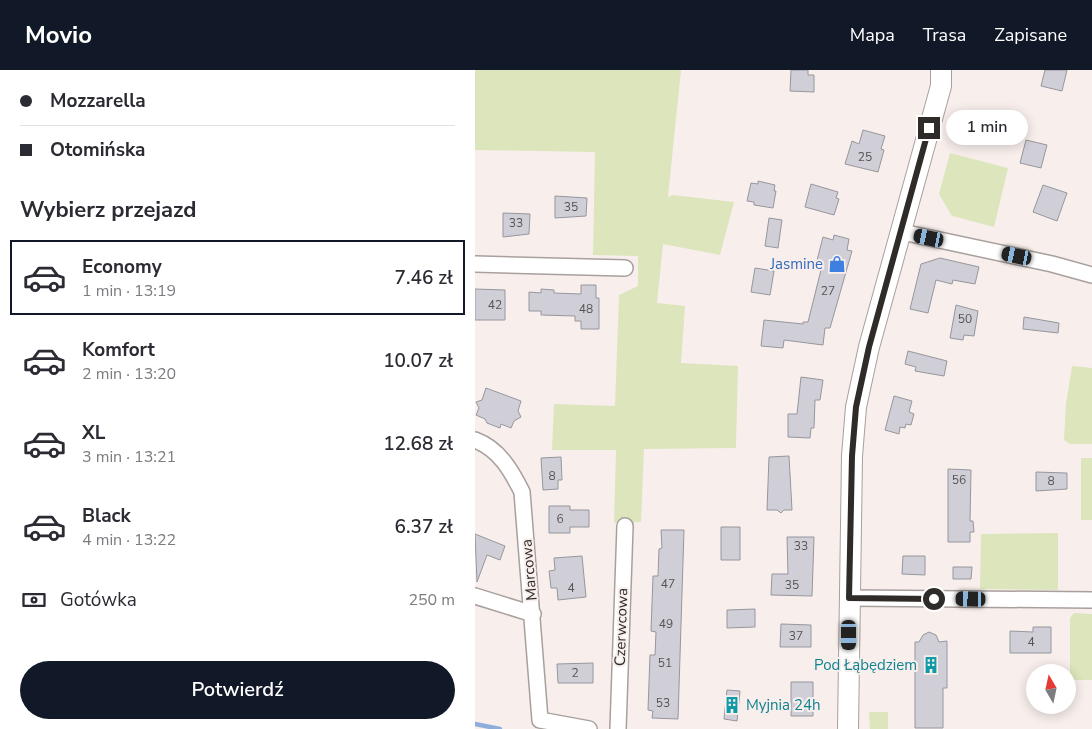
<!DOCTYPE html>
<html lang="pl">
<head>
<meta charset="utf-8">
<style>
  body { margin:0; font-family:"Nunito Sans",sans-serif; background:#f7f7f7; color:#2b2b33; height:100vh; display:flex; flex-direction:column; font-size:19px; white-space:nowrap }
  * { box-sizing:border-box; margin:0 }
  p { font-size:16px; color:#7c7c81 }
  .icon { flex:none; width:28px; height:28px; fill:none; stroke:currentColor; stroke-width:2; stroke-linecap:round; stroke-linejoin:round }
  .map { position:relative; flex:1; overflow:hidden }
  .panel { display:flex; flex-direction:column; background:#fff; width:475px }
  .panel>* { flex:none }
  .guide { display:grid; align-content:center; height:110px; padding:0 20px; background:#fff }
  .needle { width:32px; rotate:351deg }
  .fabs { position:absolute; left:551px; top:594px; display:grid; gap:10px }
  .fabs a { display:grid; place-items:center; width:50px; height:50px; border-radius:50%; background:#fff; box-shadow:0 2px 12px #0003; font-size:25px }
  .end { position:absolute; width:22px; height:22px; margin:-11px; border:6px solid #2e2b29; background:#fff; box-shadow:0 0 0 2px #fff }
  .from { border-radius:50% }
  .bubble { position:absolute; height:35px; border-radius:18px; background:#fff; box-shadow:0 2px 12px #0003; font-size:16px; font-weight:600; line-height:35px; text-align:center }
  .car { position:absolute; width:15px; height:30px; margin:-15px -8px; border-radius:6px; box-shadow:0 0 4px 1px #0007; background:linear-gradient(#222 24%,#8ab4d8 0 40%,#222 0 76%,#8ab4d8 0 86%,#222 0) }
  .guide b { display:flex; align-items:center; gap:18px; height:48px; font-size:19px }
  .guide b+b { border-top:1px solid #e1e1e2 }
  .guide i { width:12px; height:12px; background:#2b2b33 }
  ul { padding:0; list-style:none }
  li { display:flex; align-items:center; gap:15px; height:75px; margin:0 10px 8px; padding:0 10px; border:2px solid transparent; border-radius:0px }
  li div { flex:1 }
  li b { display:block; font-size:19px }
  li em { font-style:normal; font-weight:600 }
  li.on { border-color:#111827 }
  li>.icon { width:45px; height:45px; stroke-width:1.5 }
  h2 { padding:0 20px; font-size:22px; line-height:60px }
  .pay { display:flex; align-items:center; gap:12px; height:55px; padding:0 20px; font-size:19px }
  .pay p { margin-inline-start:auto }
  .primary-button { display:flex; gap:10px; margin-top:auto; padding:10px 20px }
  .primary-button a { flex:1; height:58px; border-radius:30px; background:#111827; color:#fff; font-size:20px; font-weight:600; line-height:58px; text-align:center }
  header { display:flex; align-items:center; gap:30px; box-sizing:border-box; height:70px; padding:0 25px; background:#111827; color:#fff }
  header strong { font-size:24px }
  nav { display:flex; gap:28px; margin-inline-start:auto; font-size:18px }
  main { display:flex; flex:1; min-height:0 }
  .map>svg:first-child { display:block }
</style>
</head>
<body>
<header>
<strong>Movio</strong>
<nav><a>Mapa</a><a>Trasa</a><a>Zapisane</a></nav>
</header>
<main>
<section class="panel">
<div class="guide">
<b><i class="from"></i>Mozzarella</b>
<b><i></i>Otomińska</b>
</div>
<h2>Wybierz przejazd</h2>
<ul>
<li class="on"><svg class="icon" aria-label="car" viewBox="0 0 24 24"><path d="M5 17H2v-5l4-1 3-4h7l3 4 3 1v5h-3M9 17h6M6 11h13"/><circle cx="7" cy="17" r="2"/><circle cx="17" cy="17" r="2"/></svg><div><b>Economy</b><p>1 min · 13:19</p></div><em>7.46 zł</em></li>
<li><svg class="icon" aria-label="car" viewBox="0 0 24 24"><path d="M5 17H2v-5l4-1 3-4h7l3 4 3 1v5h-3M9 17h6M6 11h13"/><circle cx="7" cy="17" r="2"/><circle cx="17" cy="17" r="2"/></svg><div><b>Komfort</b><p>2 min · 13:20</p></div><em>10.07 zł</em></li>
<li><svg class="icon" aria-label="car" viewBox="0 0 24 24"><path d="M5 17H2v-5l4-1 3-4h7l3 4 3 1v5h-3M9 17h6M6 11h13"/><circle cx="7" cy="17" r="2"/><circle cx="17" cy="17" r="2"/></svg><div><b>XL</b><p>3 min · 13:21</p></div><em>12.68 zł</em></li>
<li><svg class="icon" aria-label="car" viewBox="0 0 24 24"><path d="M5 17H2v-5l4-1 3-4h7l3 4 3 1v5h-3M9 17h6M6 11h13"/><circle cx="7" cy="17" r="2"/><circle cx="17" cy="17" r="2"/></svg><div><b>Black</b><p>4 min · 13:22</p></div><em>6.37 zł</em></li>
</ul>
<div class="pay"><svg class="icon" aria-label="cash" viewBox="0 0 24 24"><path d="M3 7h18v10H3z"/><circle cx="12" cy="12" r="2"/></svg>Gotówka<p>250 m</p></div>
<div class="primary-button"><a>Potwierdź</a></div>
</section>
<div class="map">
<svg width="617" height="659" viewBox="0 0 617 659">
  <rect width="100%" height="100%" fill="#f8efec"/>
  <!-- green -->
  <path fill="#dce5bc" d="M 0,0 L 206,0 L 193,127 L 198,125 L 259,132 L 245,185 L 188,174 L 182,233 L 210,236 L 206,293 L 263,296 L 261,378 L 169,379 L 166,452 L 139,453 L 141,380 L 77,380 L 79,334 L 140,336 L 144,225 L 163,216 L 163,186 L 118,185 L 120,82 L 0,80 Z
    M 475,83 L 533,98 L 519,157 L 477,146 L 464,124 Z
    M 597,296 L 617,298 L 617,374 L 595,374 L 589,370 L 591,334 Z
    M 606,388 L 617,388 L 617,450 L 606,450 Z
    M 583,463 L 583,520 L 505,519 L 506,464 Z
    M 599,543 L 617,544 L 617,610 L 599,610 L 595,605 L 595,548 Z
    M 394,642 L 413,642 L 413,659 L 395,659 Z"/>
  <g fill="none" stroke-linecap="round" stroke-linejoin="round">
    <!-- stream -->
    <path stroke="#8faddc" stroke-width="4.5" d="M 0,654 L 25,659"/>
  </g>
  <!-- building -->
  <path fill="#d0cfd7" stroke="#96969d" d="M 316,0 L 333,0 L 333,5 L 339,5 L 339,22 L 315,21 Z
    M 570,0 L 592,0 L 587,21 L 566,16 Z
    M 494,48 L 513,53 L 508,73 L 488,69 Z
    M 388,60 L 410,66 L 406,79 L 409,80 L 403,102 L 370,94 L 377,71 L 384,74 Z
    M 551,70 L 572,75 L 566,98 L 545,93 Z
    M 283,111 L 300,115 L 299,121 L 301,121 L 298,138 L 279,135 L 279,132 L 272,131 L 276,113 L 283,114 Z
    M 336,114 L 363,122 L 361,128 L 364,129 L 359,145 L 330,137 Z
    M 568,115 L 592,123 L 582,151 L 558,142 Z
    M 80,126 L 112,128 L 111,146 L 80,148 Z
    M 28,143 L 55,144 L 54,164 L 28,167 Z
    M 294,148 L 307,150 L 303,178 L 290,176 Z
    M 359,165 L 374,169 L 372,180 L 377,181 L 355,258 L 350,258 L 348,275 L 309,270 L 308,278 L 286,276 L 289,250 L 328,254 L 328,252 L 333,252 L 347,196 L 341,194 L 348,167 L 358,170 Z
    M 465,188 L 504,197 L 500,214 L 478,210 L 477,214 L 461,210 L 453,243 L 435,239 L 446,194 Z
    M 280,198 L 299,201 L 295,225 L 276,222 Z
    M 106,215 L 121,215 L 121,228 L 124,228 L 124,259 L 106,259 L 106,251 L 100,251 L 100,246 L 66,245 L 66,241 L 54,241 L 54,222 L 66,223 L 66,219 L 79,220 L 79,223 L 106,224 Z
    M 0,219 L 30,220 L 30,250 L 0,250 Z
    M 481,235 L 503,241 L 499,266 L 489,265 L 488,270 L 475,268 Z
    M 549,247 L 584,253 L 583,263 L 548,259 Z
    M 433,281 L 472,291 L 469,306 L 440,301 L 441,297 L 430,294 Z
    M 326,307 L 348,310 L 345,330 L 340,330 L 339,358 L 336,358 L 335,368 L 313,367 L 313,344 L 322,344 Z
    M 11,318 L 46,331 L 43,341 L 46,347 L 39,351 L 36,358 L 26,354 L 25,358 L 12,353 L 10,349 L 1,345 L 4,338 L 1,332 L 7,330 Z
    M 419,326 L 437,331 L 434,342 L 439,344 L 436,355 L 431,354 L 430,358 L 425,357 L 424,364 L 410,360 Z
    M 314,386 L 317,440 L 309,440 L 306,443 L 302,440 L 292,440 L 294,387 Z
    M 86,387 L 87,410 L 83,410 L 83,419 L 68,420 L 66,388 Z
    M 473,399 L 496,400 L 495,451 L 498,451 L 499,462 L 495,462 L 495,472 L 473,472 Z
    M 561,402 L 592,403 L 592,419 L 561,421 Z
    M 74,436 L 95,436 L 95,440 L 114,440 L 114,457 L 95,457 L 95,463 L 74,463 Z
    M 246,457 L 265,457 L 265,490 L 246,490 Z
    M 186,460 L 209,460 L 203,649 L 177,648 L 178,641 L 173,640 L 175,585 L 180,585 L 181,562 L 176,561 L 178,506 L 183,506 L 184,479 L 187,478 Z
    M 0,464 L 30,476 L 25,490 L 12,485 L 2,512 Z
    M 312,467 L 339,467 L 337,526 L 296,525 L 297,504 L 313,504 Z
    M 107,486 L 111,527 L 83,530 L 82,518 L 76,518 L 74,501 L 80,500 L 79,488 Z
    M 428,486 L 450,486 L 450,505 L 427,504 Z
    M 478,497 L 497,497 L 496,509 L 478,509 Z
    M 280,539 L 280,557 L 252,558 L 252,540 Z
    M 306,554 L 336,555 L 336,577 L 305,577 Z
    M 558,557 L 576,557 L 576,583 L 535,583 L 535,561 L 558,562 Z
    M 454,562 L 461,565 L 464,572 L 472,571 L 472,618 L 468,618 L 468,658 L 440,658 L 440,572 L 444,572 L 448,565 Z
    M 118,593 L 118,613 L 83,613 L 82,594 Z
    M 316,612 L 338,612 L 338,646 L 316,646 Z
    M 252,620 L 265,621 L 262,651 L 249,649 Z"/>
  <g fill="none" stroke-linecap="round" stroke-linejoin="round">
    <!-- minor casing -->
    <g stroke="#a8a09d" stroke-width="18">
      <path id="minor" d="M 427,162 L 577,194 L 617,205
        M 0,194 L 150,198
        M 0,370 C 24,379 36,400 47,422 L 65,650 L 114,659
        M 0,526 L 58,544
        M 374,528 L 617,530
        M 143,659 L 150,456"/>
    </g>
    <!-- tertiary casing -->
    <g stroke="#a8a09d" stroke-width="22">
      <path id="tertiary" d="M 373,659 L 377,386 L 381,337 L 394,277 L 466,16 L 466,0"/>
    </g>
    <!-- minor -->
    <use href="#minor" stroke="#fff" stroke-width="15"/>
    <!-- tertiary -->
    <use href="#tertiary" stroke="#fff" stroke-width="20"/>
  </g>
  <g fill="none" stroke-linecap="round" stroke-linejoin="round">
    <!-- route -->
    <path stroke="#2e2b29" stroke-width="6" d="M 454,58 L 394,277 L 381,337 L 377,386 L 374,528 L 459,529"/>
  </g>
  <!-- icons -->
  <defs>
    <g id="shop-bare" transform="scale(1.35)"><path d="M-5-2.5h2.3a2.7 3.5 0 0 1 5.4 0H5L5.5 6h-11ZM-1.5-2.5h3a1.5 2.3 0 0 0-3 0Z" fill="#3f7fe0" stroke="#f8efec" stroke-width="2.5" paint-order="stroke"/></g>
    <g id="building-bare" transform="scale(1.35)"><path d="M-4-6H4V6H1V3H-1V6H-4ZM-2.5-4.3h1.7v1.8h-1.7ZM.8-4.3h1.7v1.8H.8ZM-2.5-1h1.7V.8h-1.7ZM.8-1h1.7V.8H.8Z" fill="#0f9aa8" stroke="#f8efec" stroke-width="2.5" paint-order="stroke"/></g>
  </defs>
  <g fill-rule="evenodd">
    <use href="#shop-bare" x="362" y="194"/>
    <use href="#building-bare" x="456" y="595"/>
    <use href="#building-bare" x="257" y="635"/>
  </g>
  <g text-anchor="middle" stroke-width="4" stroke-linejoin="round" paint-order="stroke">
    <!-- number labels -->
    <g font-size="12" fill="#565454">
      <text x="390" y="91">25</text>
      <text x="96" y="141">35</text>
      <text x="41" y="157">33</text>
      <text x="353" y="225">27</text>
      <text x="20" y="239">42</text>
      <text x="111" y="243">48</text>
      <text x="490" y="253">50</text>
      <text x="77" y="410">8</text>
      <text x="484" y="414">56</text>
      <text x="576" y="415">8</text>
      <text x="85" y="453">6</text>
      <text x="326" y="480">33</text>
      <text x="193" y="518">47</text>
      <text x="317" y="519">35</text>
      <text x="96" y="522">4</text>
      <text x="191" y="558">49</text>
      <text x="321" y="570">37</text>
      <text x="556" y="576">4</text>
      <text x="190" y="597">51</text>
      <text x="100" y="607">2</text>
      <text x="188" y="637">53</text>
    </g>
    <!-- shop labels -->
    <g font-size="15" fill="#366cbe" stroke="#f8efec" text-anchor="end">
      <text x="348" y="199">Jasmine</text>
    </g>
    <!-- street labels -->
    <g font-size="15" fill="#2e2b29" stroke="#f8efec">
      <text transform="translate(54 500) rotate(-95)" y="5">Marcowa</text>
      <text transform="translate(146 557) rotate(-88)" y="5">Czerwcowa</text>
    </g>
    <!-- culture labels -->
    <g font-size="15" fill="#0d838f" stroke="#f8efec" text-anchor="end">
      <text x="442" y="600">Pod Łąbędziem</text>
      <text x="271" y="640" text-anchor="start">Myjnia 24h</text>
    </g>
  </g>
</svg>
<div class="fabs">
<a><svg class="needle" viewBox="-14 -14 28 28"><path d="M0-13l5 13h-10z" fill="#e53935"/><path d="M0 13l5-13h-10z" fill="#7c7c81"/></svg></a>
</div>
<i class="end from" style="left:459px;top:529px"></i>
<i class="end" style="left:454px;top:58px"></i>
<div class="bubble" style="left:471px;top:40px;width:82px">1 min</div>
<i class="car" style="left:454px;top:168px;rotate:282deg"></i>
<i class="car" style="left:542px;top:186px;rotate:282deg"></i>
<i class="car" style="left:496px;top:529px;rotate:271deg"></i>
<i class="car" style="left:374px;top:565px;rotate:180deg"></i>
</div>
</main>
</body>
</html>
